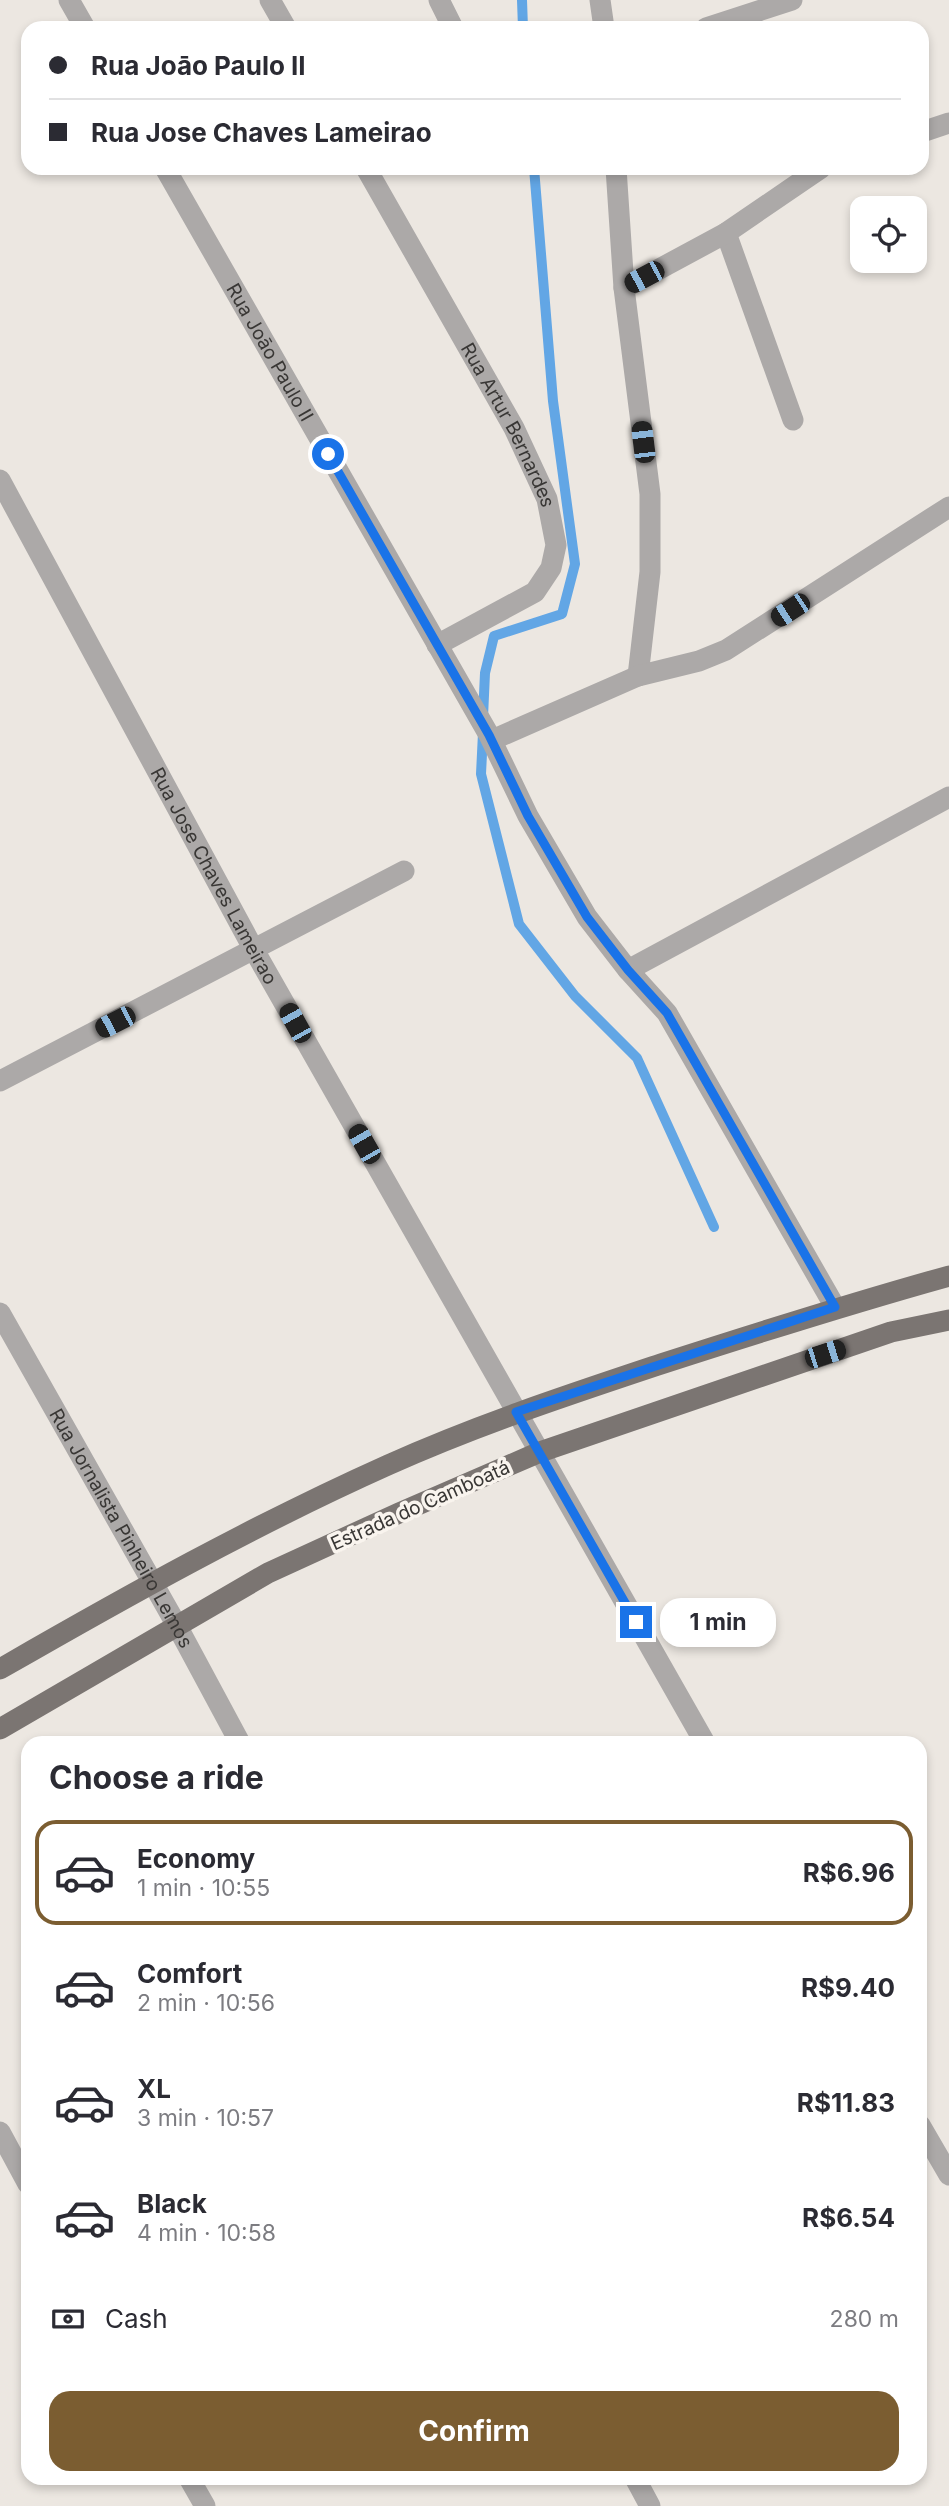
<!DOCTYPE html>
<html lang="en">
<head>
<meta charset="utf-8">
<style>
  body { margin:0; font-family:Inter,sans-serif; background:#f2f2f3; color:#2b2b33; height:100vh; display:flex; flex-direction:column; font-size:26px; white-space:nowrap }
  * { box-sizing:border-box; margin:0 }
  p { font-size:23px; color:#7c7c81 }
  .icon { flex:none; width:38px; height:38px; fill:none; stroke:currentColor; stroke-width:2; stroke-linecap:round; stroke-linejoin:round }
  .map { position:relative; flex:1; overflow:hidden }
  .details { position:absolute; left:21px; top:1736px; width:906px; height:749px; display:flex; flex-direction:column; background:#fff; border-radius:21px; box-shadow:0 4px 10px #0003 }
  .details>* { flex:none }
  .guide { position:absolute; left:21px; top:21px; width:908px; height:154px; border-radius:21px; box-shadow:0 4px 10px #0003; display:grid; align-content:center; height:154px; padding:0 28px; background:#fff }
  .fabs { position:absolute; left:850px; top:196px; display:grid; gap:14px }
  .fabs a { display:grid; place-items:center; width:77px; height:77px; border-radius:14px; background:#fff; box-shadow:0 4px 10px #0003; font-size:35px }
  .end { position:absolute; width:32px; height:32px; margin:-16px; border:9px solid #1a73e8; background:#fff; box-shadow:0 0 0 4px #fff }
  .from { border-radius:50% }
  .bubble { position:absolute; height:49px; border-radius:21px; background:#fff; box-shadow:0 4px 10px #0003; font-size:23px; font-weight:700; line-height:49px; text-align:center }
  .car { position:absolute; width:21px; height:42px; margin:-21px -10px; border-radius:9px; box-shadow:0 0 5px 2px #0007; background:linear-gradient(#222 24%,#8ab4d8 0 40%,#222 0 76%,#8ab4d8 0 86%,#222 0) }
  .guide b { display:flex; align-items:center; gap:24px; height:66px; font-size:26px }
  .guide b+b { border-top:2px solid #e1e1e2 }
  .guide i { width:18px; height:18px; background:#2b2b33 }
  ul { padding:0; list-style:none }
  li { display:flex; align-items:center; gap:21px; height:105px; margin:0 14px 10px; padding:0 14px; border:4px solid transparent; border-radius:21px }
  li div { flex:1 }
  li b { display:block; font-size:26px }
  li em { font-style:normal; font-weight:700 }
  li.on { border-color:#7b5d31 }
  li>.icon { width:63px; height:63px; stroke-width:1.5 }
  h2 { padding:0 28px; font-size:32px; line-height:84px }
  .pay { display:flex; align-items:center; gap:18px; height:77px; padding:0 28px; font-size:26px }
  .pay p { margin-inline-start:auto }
  .primary-button { display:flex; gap:14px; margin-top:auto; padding:14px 28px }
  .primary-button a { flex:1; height:80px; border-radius:21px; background:#7b5d31; color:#fff; font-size:28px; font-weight:700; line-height:80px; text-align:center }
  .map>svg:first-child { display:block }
</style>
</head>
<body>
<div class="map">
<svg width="949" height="2506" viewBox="0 0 949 2506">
  <rect width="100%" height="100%" fill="#ece7e1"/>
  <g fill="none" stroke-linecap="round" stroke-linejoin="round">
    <!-- stream -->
    <path stroke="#62a6e5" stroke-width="10" d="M 522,0 L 523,28
      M 483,717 L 485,673 L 494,636 L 562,614 L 575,564 L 553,401 L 534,168
      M 483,733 L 481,774 L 519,924 L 575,996 L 637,1058 L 714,1227"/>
    <!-- minor -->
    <g stroke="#aca9a8" stroke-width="21">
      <path d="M 69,0 L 85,28"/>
      <path d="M 270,0 L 286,28"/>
      <path d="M 439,0 L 453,28"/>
      <path d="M 600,0 L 604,28"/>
      <path d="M 706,28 L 792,0"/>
      <path d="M 922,132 L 949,123"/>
      <path id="s1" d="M 165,168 L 489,735 L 528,816 L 587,917 L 628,970 L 667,1013 L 835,1307"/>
      <path id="s2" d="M 366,168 L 514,428 L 547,499 L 556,545 L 551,568 L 535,592 L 437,645"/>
      <path d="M 616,168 L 624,288 L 650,494 L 650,572 L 638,676"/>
      <path d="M 726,233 L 793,420"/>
      <path d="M 624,288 L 726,233 L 821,168"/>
      <path id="s3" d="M 0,480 L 254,950 L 705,1743"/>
      <path d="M 492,740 L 638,676 L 699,661 L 726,650 L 949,507"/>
      <path d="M 628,970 L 949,797"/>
      <path d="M 0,1081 L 404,871"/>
      <path id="s4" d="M 0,1313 L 176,1624 L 240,1743"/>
      <path d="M 920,2125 L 949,2175"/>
      <path d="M 0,2132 L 28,2184"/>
      <path d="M 189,2478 L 205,2506"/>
      <path d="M 635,2478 L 650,2506"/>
    </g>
    <!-- major -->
    <path stroke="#7b7572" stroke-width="21" d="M 0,1669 C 127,1596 254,1525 388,1465 C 477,1425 568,1395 661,1364 C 757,1333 852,1303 949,1276
      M 0,1729 L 268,1573 L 399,1513 L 540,1452 L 891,1332 L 949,1320"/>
  </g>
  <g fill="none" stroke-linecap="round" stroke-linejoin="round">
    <!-- route -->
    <path stroke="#1a73e8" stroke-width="9" d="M 328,454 L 489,735 L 528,816 L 587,917 L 628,970 L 667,1013 L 835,1307 L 516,1412 L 636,1622"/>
  </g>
  <g text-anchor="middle" stroke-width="7" stroke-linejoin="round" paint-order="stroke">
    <!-- street labels -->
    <g font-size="19" fill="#393735" stroke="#f9f4ee">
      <text dy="7" stroke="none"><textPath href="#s1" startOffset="212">Rua Joāo Paulo II</textPath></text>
      <text dy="7" stroke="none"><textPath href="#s2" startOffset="294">Rua Artur Bernardes</textPath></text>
      <text dy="7" stroke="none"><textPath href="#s3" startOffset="450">Rua Jose Chaves Lameirao</textPath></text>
      <text transform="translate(420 1505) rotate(-24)" y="7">Estrada do Camboatá</text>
      <text dy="7" stroke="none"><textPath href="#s4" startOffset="247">Rua Jornalista Pinheiro Lemos</textPath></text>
    </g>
  </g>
</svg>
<div class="fabs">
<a><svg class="icon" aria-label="locate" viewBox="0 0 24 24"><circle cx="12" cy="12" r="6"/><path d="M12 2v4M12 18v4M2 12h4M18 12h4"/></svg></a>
</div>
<i class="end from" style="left:328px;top:454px"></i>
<i class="end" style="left:636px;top:1622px"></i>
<div class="bubble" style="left:660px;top:1598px;width:116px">1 min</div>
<i class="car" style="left:644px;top:277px;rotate:242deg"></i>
<i class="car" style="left:643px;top:442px;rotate:353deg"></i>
<i class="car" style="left:790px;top:610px;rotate:237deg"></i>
<i class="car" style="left:115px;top:1022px;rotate:243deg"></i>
<i class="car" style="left:295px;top:1023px;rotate:331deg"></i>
<i class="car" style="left:364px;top:1144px;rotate:330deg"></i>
<i class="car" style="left:825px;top:1354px;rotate:72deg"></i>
<div class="guide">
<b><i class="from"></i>Rua Joāo Paulo II</b>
<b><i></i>Rua Jose Chaves Lameirao</b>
</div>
<section class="details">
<h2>Choose a ride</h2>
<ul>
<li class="on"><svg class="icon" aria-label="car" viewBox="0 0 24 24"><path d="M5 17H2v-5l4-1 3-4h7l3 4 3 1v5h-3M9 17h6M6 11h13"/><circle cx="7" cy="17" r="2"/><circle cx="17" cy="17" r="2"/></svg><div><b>Economy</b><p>1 min · 10:55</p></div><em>R$6.96</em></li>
<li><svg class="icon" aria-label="car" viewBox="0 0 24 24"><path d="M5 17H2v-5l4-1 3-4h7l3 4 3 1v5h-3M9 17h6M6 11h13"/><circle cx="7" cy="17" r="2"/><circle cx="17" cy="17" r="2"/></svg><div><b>Comfort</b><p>2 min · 10:56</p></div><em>R$9.40</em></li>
<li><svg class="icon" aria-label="car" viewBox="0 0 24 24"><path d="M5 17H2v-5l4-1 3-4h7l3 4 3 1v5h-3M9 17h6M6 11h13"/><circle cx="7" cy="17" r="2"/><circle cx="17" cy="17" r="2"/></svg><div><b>XL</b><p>3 min · 10:57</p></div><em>R$11.83</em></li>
<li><svg class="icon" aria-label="car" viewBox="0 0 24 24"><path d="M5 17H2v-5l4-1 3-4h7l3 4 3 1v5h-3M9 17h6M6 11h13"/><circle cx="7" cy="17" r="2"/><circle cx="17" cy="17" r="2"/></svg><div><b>Black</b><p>4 min · 10:58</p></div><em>R$6.54</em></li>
</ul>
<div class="pay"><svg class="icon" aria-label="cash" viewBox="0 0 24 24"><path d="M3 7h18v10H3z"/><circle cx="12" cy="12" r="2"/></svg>Cash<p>280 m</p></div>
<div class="primary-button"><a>Confirm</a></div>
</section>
</div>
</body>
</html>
